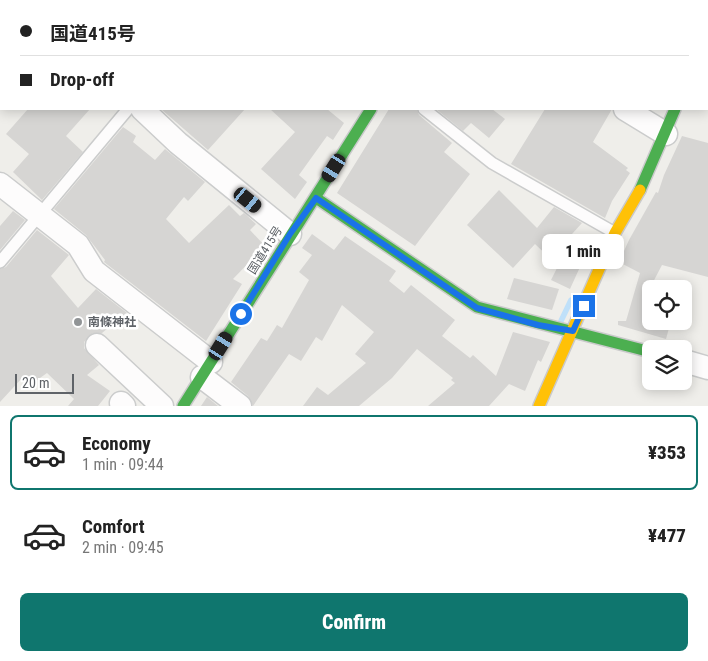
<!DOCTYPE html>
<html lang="en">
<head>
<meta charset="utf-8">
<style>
  body { margin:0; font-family:"Roboto Condensed","Noto Sans JP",sans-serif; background:#f2f2f2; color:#222; height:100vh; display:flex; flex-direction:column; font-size:19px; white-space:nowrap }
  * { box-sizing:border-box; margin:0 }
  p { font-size:16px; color:#767676 }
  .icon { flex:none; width:28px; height:28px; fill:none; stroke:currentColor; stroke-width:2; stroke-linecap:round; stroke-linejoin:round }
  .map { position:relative; height:406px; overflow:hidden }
  .sheet { display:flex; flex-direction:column; background:#fff; flex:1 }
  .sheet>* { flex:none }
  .guide { position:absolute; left:0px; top:0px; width:709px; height:110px; box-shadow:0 2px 12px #0003; display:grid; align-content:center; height:110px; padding:0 20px; background:#fff }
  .fabs { position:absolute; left:642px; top:280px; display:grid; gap:10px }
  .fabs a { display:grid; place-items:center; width:50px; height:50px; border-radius:8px; background:#fff; box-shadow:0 2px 12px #0003; font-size:25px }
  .scale { position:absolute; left:15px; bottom:12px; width:59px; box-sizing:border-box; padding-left:5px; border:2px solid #5f6368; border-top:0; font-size:14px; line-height:18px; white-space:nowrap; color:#5f6368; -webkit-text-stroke:4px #fff; paint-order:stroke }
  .end { position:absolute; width:22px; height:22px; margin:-11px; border:6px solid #1a73e8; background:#fff; box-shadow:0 0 0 2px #fff }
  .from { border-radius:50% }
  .bubble { position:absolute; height:35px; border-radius:8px; background:#fff; box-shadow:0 2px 12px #0003; font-size:16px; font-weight:800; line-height:35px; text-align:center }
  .car { position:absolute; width:15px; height:30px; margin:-15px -8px; border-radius:6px; box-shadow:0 0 4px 1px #0007; background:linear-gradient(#222 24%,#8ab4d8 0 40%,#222 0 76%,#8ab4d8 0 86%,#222 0) }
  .guide b { display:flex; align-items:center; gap:18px; height:48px; font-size:19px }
  .guide b+b { border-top:1px solid #e0e0e0 }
  .guide i { width:12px; height:12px; background:#222 }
  ul { padding:9px 0 0; list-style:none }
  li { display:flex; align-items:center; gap:15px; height:75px; margin:0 10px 8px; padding:0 10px; border:2px solid transparent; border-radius:8px }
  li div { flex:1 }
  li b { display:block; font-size:19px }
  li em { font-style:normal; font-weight:800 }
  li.selected { border-color:#0f766e }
  li>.icon { width:45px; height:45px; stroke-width:1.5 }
  .cta { display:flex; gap:10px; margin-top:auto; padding:10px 20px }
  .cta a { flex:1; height:58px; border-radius:8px; background:#0f766e; color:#fff; font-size:20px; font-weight:800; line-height:58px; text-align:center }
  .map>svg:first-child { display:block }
</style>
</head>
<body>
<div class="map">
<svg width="708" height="406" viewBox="0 0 708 406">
  <rect width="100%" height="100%" fill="#efeeea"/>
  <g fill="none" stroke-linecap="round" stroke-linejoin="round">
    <!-- stream -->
    <path stroke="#bfe0f9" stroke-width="5.5" d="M 696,1 L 696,0
      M 561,321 L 571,300"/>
  </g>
  <!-- building -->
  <path fill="#d6d5d3" d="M 28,109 L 90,109 L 66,136 L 83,152 L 42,200 L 13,172 L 29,154 L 6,134 Z
    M 161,109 L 245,109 L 208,150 Z
    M 270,109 L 327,109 L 344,123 L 333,140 L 327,136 L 299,175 L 307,182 L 295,199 L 261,169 L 295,132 Z
    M 389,109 L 417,109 L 419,115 L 452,143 L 444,152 L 470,174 L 415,246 L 337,193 Z
    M 436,109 L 492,109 L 505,119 L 489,138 L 471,123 L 463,131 Z
    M 545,109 L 612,109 L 593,142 L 628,168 L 626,170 L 630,173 L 612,201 L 605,218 L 511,164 Z
    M 123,127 L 136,136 L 133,142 L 155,160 L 165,149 L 205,182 L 188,201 L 184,197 L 166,219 L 189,243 L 229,205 L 240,216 L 244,213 L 256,224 L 250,230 L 265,246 L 233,279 L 242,284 L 206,341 L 104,262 L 105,260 L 86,235 L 54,209 Z
    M 682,136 L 708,143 L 708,277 L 662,265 L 651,286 L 651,321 L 671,321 L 666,339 L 618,325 L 618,321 L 626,321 L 640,273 L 619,262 L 629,240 L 656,192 L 658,193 L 664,175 Z
    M 499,190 L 537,228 L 554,207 L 582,223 L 562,245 L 585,256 L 570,289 L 551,280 L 558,266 L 535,244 L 513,268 L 467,225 Z
    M 13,211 L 25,220 L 0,250 L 0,226 Z
    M 37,230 L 69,255 L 51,276 L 78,308 L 96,289 L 127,313 L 116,325 L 114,323 L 102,333 L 93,333 L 84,342 L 84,348 L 99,365 L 87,375 L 110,391 L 98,406 L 68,406 L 74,399 L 47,373 L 30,385 L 23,377 L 0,402 L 0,269 L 6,267 Z
    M 312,234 L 334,250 L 345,236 L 396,271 L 389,281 L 404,293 L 411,285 L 455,320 L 442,336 L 470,358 L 473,355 L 496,376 L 513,332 L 550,342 L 541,362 L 538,360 L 525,391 L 509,384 L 489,406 L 428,406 L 455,383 L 451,380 L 453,378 L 417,349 L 392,378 L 359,406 L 303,406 L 317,387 L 328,395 L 366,363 L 355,354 L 374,332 L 342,305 L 322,341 L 316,337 L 301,361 L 289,354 L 253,406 L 248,396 L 231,382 L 261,338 L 267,341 L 277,325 L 282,328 L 309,280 L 299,272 L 312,255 L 302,248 Z
    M 514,278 L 559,289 L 552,310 L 507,299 Z
    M 207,397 L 218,406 L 201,406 Z"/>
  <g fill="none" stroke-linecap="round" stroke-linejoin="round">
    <!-- lane casing -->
    <g stroke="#cbcccc" stroke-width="14">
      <path id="lane" d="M 424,109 L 492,163 L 615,233
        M 0,262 L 128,109"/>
    </g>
    <!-- street casing -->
    <g stroke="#cbcccc" stroke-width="25">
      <path id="street" d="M 28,0 L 29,1
        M 307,0 L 309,1
        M 237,1 L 239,0
        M 708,7 L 708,5
        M 142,109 L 178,143 L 290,234
        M 625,109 L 666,134
        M 0,184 L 78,245 L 94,271 L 211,362
        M 97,345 L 162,406
        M 684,361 L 708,368
        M 202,377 L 240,406
        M 121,403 L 124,406"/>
    </g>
    <!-- fast casing -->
    <g stroke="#cacacb" stroke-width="14">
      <path id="fast" d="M 438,1 L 439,0
        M 640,190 L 675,109
        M 316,198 L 477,307 L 651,352
        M 183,406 L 371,109"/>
    </g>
    <!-- slow casing -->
    <g stroke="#cacacb" stroke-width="14">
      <path id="slow" d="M 539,406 L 615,233 L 640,190"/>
    </g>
    <!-- lane -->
    <use href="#lane" stroke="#fdfcfc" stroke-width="11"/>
    <!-- street -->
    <use href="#street" stroke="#fdfcfc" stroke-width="22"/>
    <!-- fast -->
    <use href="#fast" stroke="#4caf50" stroke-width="11"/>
    <!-- slow -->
    <use href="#slow" stroke="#ffc107" stroke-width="11"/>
  </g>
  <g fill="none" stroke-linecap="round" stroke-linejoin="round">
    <!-- route -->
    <path stroke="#1a73e8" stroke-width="6" d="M 241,314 L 290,234 L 316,198 L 477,308 L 538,325 L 573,331 L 584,306"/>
  </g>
  <!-- markers -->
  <circle fill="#919496" stroke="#fff" stroke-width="2" cx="78" cy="322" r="5"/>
  <g text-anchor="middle" stroke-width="5" stroke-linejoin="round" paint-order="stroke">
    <!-- street labels -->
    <g font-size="12" fill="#5f6368" stroke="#fff">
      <text transform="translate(265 250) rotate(-58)" y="4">国道415号</text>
    </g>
    <!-- poi labels -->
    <g font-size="12" font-weight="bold" fill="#5f6368" stroke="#fff" text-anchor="start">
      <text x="88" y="326">南條神社</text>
    </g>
  </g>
</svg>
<div class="fabs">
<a><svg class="icon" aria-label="locate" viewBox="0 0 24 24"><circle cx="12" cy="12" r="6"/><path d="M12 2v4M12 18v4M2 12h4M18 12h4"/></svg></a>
<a><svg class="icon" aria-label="layers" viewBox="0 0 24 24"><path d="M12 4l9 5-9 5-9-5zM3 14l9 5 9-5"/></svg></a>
</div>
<div class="scale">20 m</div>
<i class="end from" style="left:241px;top:314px"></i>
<i class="end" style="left:584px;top:306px"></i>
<div class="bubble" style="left:542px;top:234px;width:82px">1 min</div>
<i class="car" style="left:334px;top:168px;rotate:212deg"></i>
<i class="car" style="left:248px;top:200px;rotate:129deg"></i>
<i class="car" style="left:221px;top:346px;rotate:32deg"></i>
<div class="guide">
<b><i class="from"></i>国道415号</b>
<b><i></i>Drop-off</b>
</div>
</div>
<section class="sheet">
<ul>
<li class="selected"><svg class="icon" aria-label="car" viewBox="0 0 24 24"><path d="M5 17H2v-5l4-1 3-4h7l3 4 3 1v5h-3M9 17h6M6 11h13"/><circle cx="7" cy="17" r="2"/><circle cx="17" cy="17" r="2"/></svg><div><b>Economy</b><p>1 min · 09:44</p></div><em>¥353</em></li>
<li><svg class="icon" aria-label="car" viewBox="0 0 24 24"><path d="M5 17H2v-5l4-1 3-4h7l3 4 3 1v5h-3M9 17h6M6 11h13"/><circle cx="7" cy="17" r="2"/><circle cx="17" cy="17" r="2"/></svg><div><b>Comfort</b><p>2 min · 09:45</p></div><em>¥477</em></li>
</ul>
<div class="cta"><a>Confirm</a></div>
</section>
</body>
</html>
